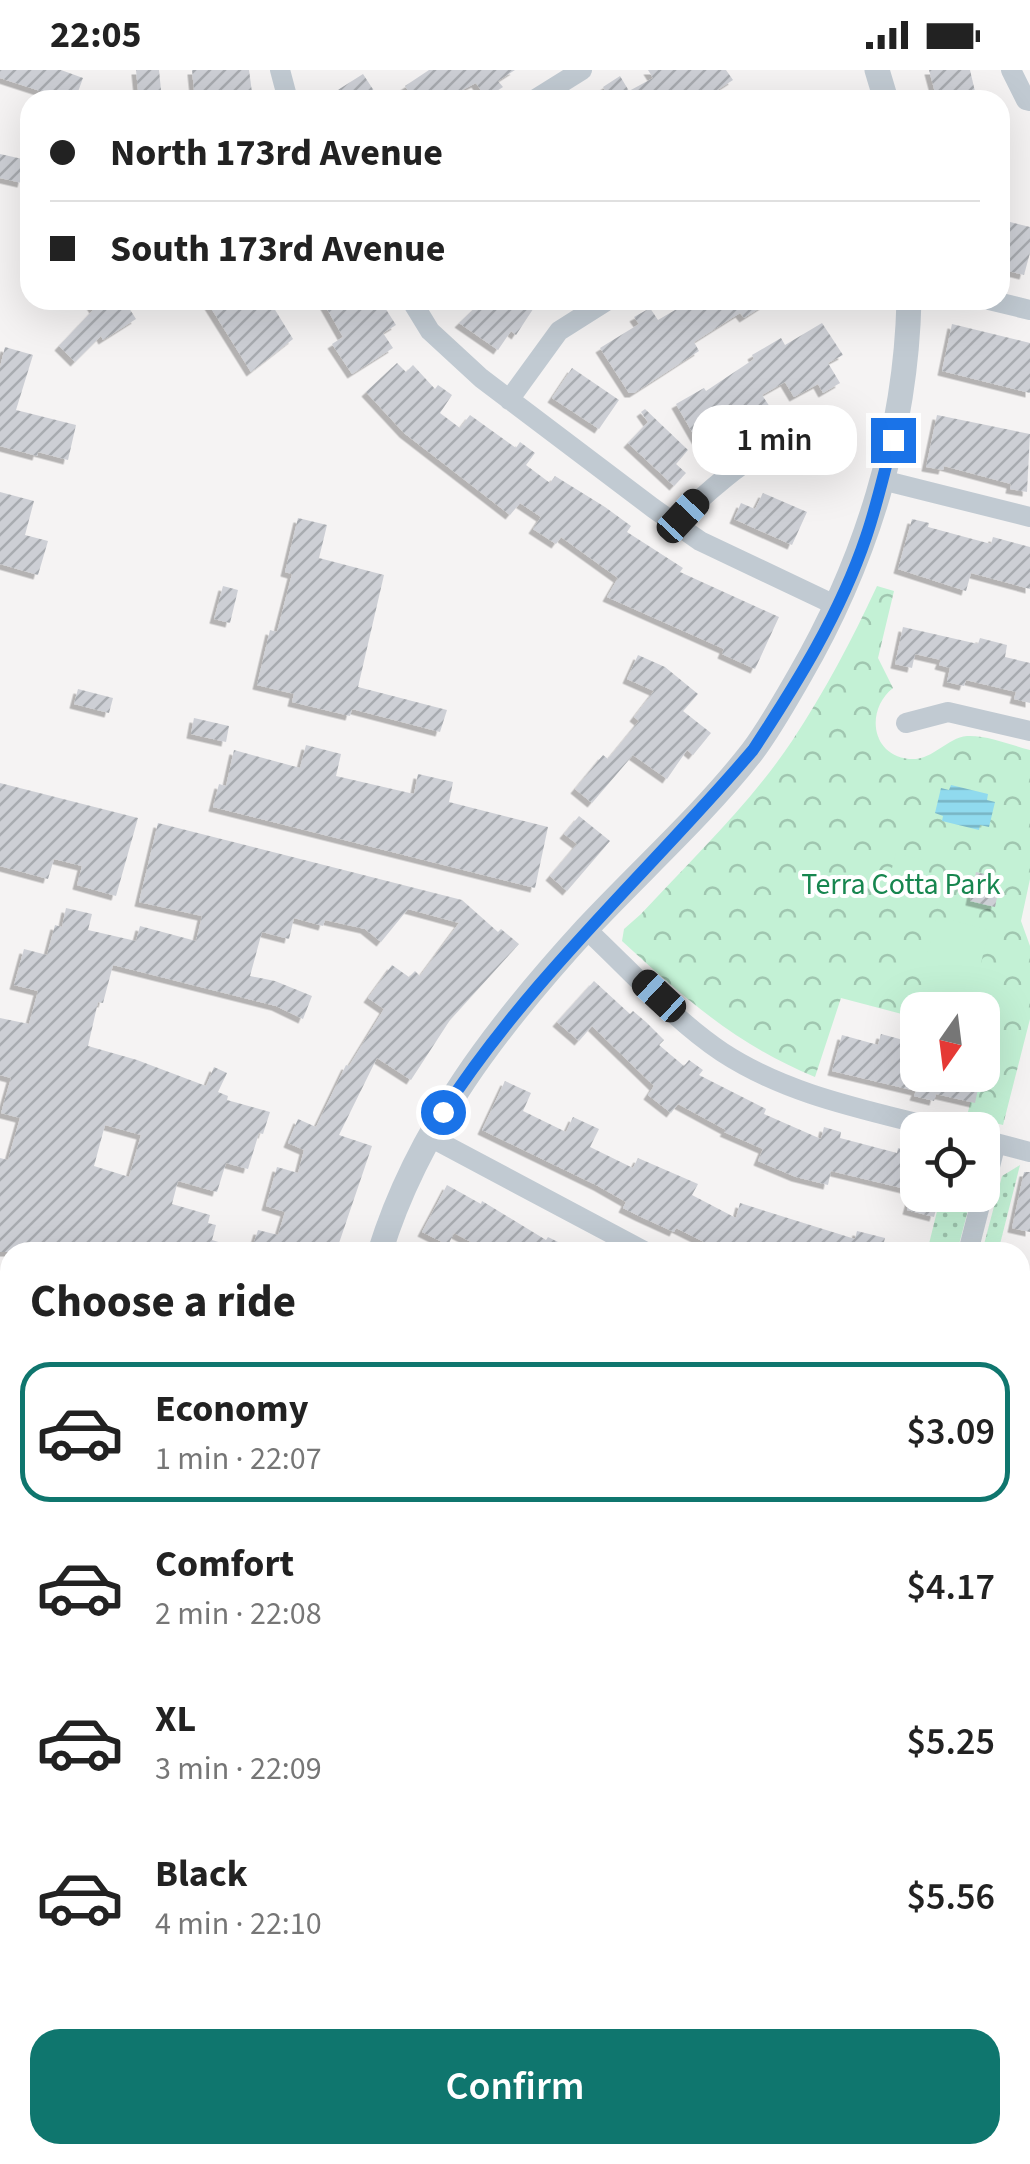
<!DOCTYPE html>
<html lang="en">
<head>
<meta charset="utf-8">
<style>
  body { margin:0; font-family:"Source Sans 3",sans-serif; background:#f2f2f2; color:#222; height:100vh; display:flex; flex-direction:column; font-size:38px; white-space:nowrap }
  * { box-sizing:border-box; margin:0 }
  p { font-size:32px; color:#767676 }
  .icon { flex:none; width:55px; height:55px; fill:none; stroke:currentColor; stroke-width:2; stroke-linecap:round; stroke-linejoin:round }
  .map { position:relative; flex:1; overflow:hidden }
  .side { position:absolute; left:0px; top:1172px; width:1030px; height:922px; display:flex; flex-direction:column; background:#fff; border-radius:30px 30px 0 0; box-shadow:0 10px 40px #0002 }
  .side>* { flex:none }
  .hud { position:absolute; left:20px; top:20px; width:990px; height:220px; border-radius:30px; box-shadow:0 10px 40px #0002; display:grid; align-content:center; height:220px; padding:0 30px; background:#fff }
  .needle { width:65px; rotate:194deg }
  .buttons { position:absolute; left:900px; top:922px; display:grid; gap:20px }
  .buttons a { display:grid; place-items:center; width:100px; height:100px; border-radius:20px; background:#fff; box-shadow:0 10px 40px #0002; font-size:50px }
  .end { position:absolute; width:45px; height:45px; margin:-22px; border:12px solid #1a73e8; background:#fff; box-shadow:0 0 0 5px #fff }
  .from { border-radius:50% }
  .bubble { position:absolute; height:70px; border-radius:30px; background:#fff; box-shadow:0 10px 40px #0002; font-size:32px; font-weight:600; line-height:70px; text-align:center }
  .car { position:absolute; width:30px; height:60px; margin:-30px -15px; border-radius:12px; box-shadow:0 0 8px 2px #0007; background:linear-gradient(#222 24%,#8ab4d8 0 40%,#222 0 76%,#8ab4d8 0 86%,#222 0) }
  .hud b { display:flex; align-items:center; gap:35px; height:95px; font-size:38px }
  .hud b+b { border-top:2px solid #e0e0e0 }
  .hud i { width:25px; height:25px; background:#222 }
  ul { padding:0; list-style:none }
  li { display:flex; align-items:center; gap:30px; height:140px; margin:0 20px 15px; padding:0 10px; border:5px solid transparent; border-radius:30px }
  li div { flex:1 }
  li b { display:block; font-size:38px }
  li em { font-style:normal; font-weight:600 }
  li.current { border-color:#0f766e }
  li>.icon { width:90px; height:90px; stroke-width:1.5 }
  h2 { padding:0 30px; font-size:45px; line-height:120px }
  .action { display:flex; gap:20px; margin-top:auto; padding:20px 30px }
  .action a { flex:1; height:115px; border-radius:30px; background:#0f766e; color:#fff; font-size:40px; font-weight:600; line-height:115px; text-align:center }
  .status { display:flex; justify-content:space-between; align-items:center; height:70px; padding:0 50px; background:#fff; direction:ltr }
  .status svg { height:28px; fill:currentColor }
  .map>svg:first-child { display:block }
</style>
</head>
<body>
<div class="status"><b>22:05</b><svg viewBox="0 0 49 12"><path d="M0 12V9h3v3zM5 12V6h3v6zM10 12V3h3v9zM15 12V0h3v12zM26 1h20v11H26zM47 4h2v5h-2z"/></svg></div>
<div class="map">
<svg width="1030" height="2094" viewBox="0 0 1030 2094">
  <defs>
    <pattern id="park-crowns" width="20" height="18" patternUnits="userSpaceOnUse" patternTransform="scale(2.5)"><rect width="20" height="18" fill="#c3f1d5"/><path d="M2 6a3 3 0 1 1 6 0M12 15a3 3 0 1 1 6 0" fill="none" stroke="#a0c6b0"/></pattern>
    <pattern id="garden-dots" width="8" height="8" patternUnits="userSpaceOnUse" patternTransform="scale(2.5)"><rect width="8" height="8" fill="#c3f1d5"/><path d="M2 2h.1M6 6h.1" fill="none" stroke="#a0c6b0" stroke-width="1.8" stroke-linecap="round"/></pattern>
    <pattern id="water-rules" width="6" height="5" patternUnits="userSpaceOnUse" patternTransform="scale(2.5)"><rect width="6" height="5" fill="#90daee"/><path d="M0 2.5h6" fill="none" stroke="#78b4c4"/></pattern>
    <pattern id="building-hatch" width="6" height="6" patternUnits="userSpaceOnUse" patternTransform="scale(2.5)"><rect width="6" height="6" fill="#cdcfd5"/><path d="M-1 1l2-2M0 6l6-6M5 7l2-2" fill="none" stroke="#a8abb0"/></pattern>
    <filter id="shadow"><feDropShadow dx="-4.5" dy="4.5" stdDeviation="0" flood-color="#0004"/></filter>
  </defs>
  <rect width="100%" height="100%" fill="#f5f3f3"/>
  <!-- commercial -->
  <path fill="#fdf9ef" d="M 413,2085 L 818,2085 L 816,2094 L 411,2094 Z"/>
  <!-- education -->
  <path fill="#e6e4e5" d="M 0,1434 L 10,1437 L 10,2085 L 376,2085 L 374,2094 L 0,2094 Z"/>
  <!-- park -->
  <path fill="url(#park-crowns)" d="M 877,516 L 894,521 L 878,588 L 893,618 C 866,639 870,685 909,689 C 933,691 946,668 967,666 C 987,665 1011,675 1030,680 L 1030,809 L 1021,851 L 1030,876 L 1030,949 L 1003,1055 L 967,1046 L 977,1005 L 982,1005 L 986,966 L 983,964 L 982,940 L 918,940 L 917,948 L 841,928 L 815,1007 C 737,975 684,928 622,871 L 624,859 L 641,844 C 692,789 750,734 792,671 C 825,621 852,570 877,516 Z"/>
  <!-- garden -->
  <path fill="url(#garden-dots)" d="M 1020,1095 L 998,1182 L 982,1182 L 1002,1106 Z
    M 941,1125 L 972,1125 L 957,1182 L 927,1182 Z"/>
  <!-- pitch -->
  <path fill="#c3f1d5" d="M 896,783 L 931,792 L 924,822 L 888,813 Z
    M 937,846 L 989,860 L 974,922 L 921,908 Z"/>
  <!-- water -->
  <path fill="url(#water-rules)" d="M 951,715 L 988,724 L 987,730 L 995,732 L 989,757 L 980,755 L 979,760 L 942,751 L 943,746 L 935,743 L 941,718 L 949,720 Z"/>
  <!-- building -->
  <path fill="url(#building-hatch)" fill-rule="evenodd" filter="url(#shadow)" d="M 0,0 L 61,0 L 83,8 L 75,30 L 68,30 L 0,8 Z
    M 136,0 L 159,0 L 162,30 L 139,30 Z
    M 192,0 L 249,0 L 253,30 L 195,30 Z
    M 429,0 L 515,0 L 498,11 L 503,17 L 486,28 L 476,13 L 443,30 L 414,30 L 405,16 Z
    M 648,0 L 726,0 L 733,10 L 702,30 L 696,20 L 679,30 L 611,30 L 603,17 L 620,6 L 629,21 L 653,8 Z
    M 929,0 L 970,0 L 977,30 L 937,30 Z
    M 363,4 L 380,30 L 322,30 Z
    M 0,84 L 27,90 L 22,113 L 0,108 Z
    M 1006,151 L 1030,157 L 1030,183 L 1024,205 L 1000,199 L 1000,171 Z
    M 88,230 L 124,230 L 136,249 L 103,270 L 101,266 L 75,292 L 59,276 L 94,239 Z
    M 206,230 L 269,230 L 293,269 L 251,302 Z
    M 322,230 L 380,230 L 396,255 L 383,263 L 393,278 L 352,304 L 332,274 L 343,267 Z
    M 483,230 L 539,230 L 516,265 L 511,261 L 498,280 L 459,253 Z
    M 692,230 L 772,230 L 744,248 L 740,243 L 694,272 L 699,281 L 634,323 L 629,323 L 600,278 L 639,254 L 634,247 L 650,238 L 658,250 Z
    M 822,253 L 843,285 L 828,293 L 840,313 L 823,323 L 818,314 L 794,327 L 785,312 L 762,325 L 772,340 L 756,350 L 749,340 L 726,355 L 736,372 L 721,381 L 713,366 L 699,374 L 676,334 L 704,318 L 706,321 L 754,289 L 752,285 L 781,268 L 785,275 Z
    M 952,254 L 1030,273 L 1030,323 L 942,301 Z
    M 5,277 L 33,285 L 16,340 L 76,355 L 68,390 L 38,382 L 37,386 L 0,376 L 0,297 Z
    M 397,293 L 406,302 L 413,295 L 435,319 L 438,315 L 452,325 L 440,343 L 460,358 L 470,345 L 516,378 L 520,372 L 535,383 L 526,395 L 550,413 L 555,406 L 605,437 L 631,456 L 627,462 L 683,498 L 680,502 L 779,547 L 755,599 L 722,584 L 724,579 L 607,527 L 618,508 L 561,467 L 556,474 L 533,459 L 541,447 L 520,433 L 510,445 L 404,363 L 366,322 Z
    M 572,298 L 619,330 L 599,359 L 552,328 Z
    M 645,339 L 688,380 L 676,394 L 686,403 L 674,416 L 628,373 L 648,352 L 641,342 Z
    M 937,345 L 1030,364 L 1027,422 L 1010,419 L 1011,414 L 944,396 L 943,400 L 926,397 Z
    M 0,422 L 34,431 L 25,465 L 48,471 L 38,505 L 0,494 Z
    M 763,423 L 807,442 L 792,475 L 734,449 L 741,433 L 755,439 Z
    M 298,448 L 327,455 L 319,488 L 384,505 L 358,617 L 447,640 L 440,662 L 352,639 L 350,646 L 292,632 L 294,624 L 257,615 L 270,560 L 277,562 L 292,504 L 285,502 Z
    M 912,449 L 929,453 L 928,457 L 991,474 L 993,467 L 1030,477 L 1030,519 L 971,503 L 966,521 L 898,499 Z
    M 223,516 L 238,520 L 230,553 L 214,549 Z
    M 903,557 L 978,574 L 980,568 L 1007,575 L 1005,587 L 1030,593 L 1030,633 L 1014,629 L 1016,622 L 966,610 L 964,616 L 947,612 L 950,598 L 939,595 L 941,590 L 915,584 L 912,598 L 895,594 Z
    M 638,585 L 665,597 L 698,624 L 683,641 L 711,663 L 693,685 L 687,680 L 667,709 L 633,685 L 592,733 L 575,719 L 603,685 L 608,689 L 639,651 L 634,647 L 654,621 L 627,609 Z
    M 78,619 L 113,628 L 109,643 L 74,634 Z
    M 194,648 L 229,656 L 226,672 L 191,664 Z
    M 306,675 L 341,684 L 336,706 L 414,724 L 418,704 L 453,712 L 449,732 L 548,757 L 535,818 L 213,737 L 219,714 L 226,716 L 234,680 L 300,698 Z
    M 0,713 L 138,748 L 116,826 L 77,815 L 82,796 L 54,789 L 48,809 L 0,796 Z
    M 579,746 L 610,771 L 567,821 L 550,806 L 577,774 L 564,764 Z
    M 158,753 L 462,830 L 498,862 L 501,859 L 519,874 L 450,950 L 411,1010 L 377,988 L 339,1065 L 372,1076 L 336,1182 L 287,1182 L 266,1177 L 265,1182 L 251,1182 L 258,1160 L 278,1165 L 285,1142 L 266,1136 L 277,1097 L 298,1103 L 304,1080 L 288,1073 L 298,1049 L 316,1057 L 346,995 L 349,996 L 384,939 L 368,928 L 392,895 L 409,907 L 415,901 L 420,906 L 459,853 L 408,839 L 381,872 L 365,859 L 325,850 L 323,856 L 294,848 L 289,869 L 262,862 L 250,906 L 275,911 L 312,926 L 303,949 L 276,936 L 113,895 L 103,933 L 98,932 L 88,976 L 137,990 L 206,1016 L 214,997 L 227,1003 L 218,1022 L 228,1026 L 227,1030 L 270,1042 L 263,1064 L 259,1063 L 248,1099 L 226,1093 L 217,1122 L 178,1111 L 172,1134 L 210,1145 L 208,1153 L 216,1155 L 212,1170 L 241,1179 L 240,1182 L 106,1182 L 80,1177 L 79,1182 L 0,1182 L 0,1088 L 8,1090 L 20,1048 L 1,1043 L 11,1008 L 0,1005 L 0,948 L 29,954 L 38,921 L 14,915 L 24,879 L 47,885 L 55,855 L 62,857 L 66,838 L 92,844 L 88,860 L 136,871 L 140,856 L 196,871 L 202,846 L 139,832 ZM 105,1055 L 141,1065 L 129,1107 L 94,1096 Z
    M 976,802 L 1001,808 L 995,837 L 970,831 Z
    M 594,911 L 630,944 L 633,941 L 646,952 L 664,970 L 659,975 L 684,996 L 689,990 L 703,1000 L 699,1005 L 766,1039 L 764,1044 L 821,1069 L 824,1057 L 841,1062 L 840,1068 L 897,1083 L 898,1078 L 918,1083 L 918,1122 L 831,1101 L 828,1115 L 796,1107 L 758,1091 L 763,1079 L 724,1062 L 726,1060 L 678,1034 L 671,1043 L 648,1025 L 654,1016 L 592,956 L 579,971 L 557,952 Z
    M 881,964 L 918,974 L 918,1005 L 981,1005 L 975,1033 L 936,1024 L 934,1031 L 914,1026 L 916,1021 L 832,1001 L 842,965 L 878,975 Z
    M 505,1011 L 531,1023 L 523,1041 L 566,1062 L 573,1047 L 599,1059 L 590,1077 L 633,1098 L 638,1088 L 698,1114 L 692,1125 L 736,1148 L 740,1133 L 855,1169 L 857,1161 L 885,1168 L 883,1176 L 890,1178 L 889,1182 L 724,1182 L 676,1158 L 674,1162 L 639,1146 L 623,1138 L 626,1132 L 598,1116 L 482,1060 Z
    M 1024,1102 L 1030,1102 L 1030,1162 L 1012,1158 Z
    M 447,1115 L 481,1134 L 482,1131 L 546,1170 L 548,1167 L 578,1182 L 490,1182 L 454,1163 L 448,1175 L 422,1162 Z
    M 911,1125 L 940,1125 L 934,1147 L 907,1140 Z"/>
  <g fill="none" stroke-linecap="round" stroke-linejoin="round">
    <!-- minor -->
    <path stroke="#c1cad2" stroke-width="20" d="M 280,0 L 288,30
      M 1011,0 L 1026,30 L 1030,31
      M 534,30 L 582,0
      M 411,230 L 430,261 L 481,308 L 653,438 L 700,471 L 837,536
      M 989,230 L 1030,240
      M 509,330 L 559,261 L 608,230
      M 882,410 L 1030,447
      M 675,454 C 699,429 748,383 782,375 C 791,373 804,375 813,375
      M 906,653 L 948,642 L 1030,661
      M 586,859 C 629,899 674,950 722,982 C 789,1026 868,1040 944,1060
      M 428,1066 L 646,1182
      M 984,1070 L 1030,1082
      M 968,1182 L 996,1073
      M 1020,1290 L 1030,1293
      M 1020,1500 L 1030,1503
      M 1020,1769 L 1030,1771
      M 1020,1867 L 1030,1869
      M 1020,1962 L 1030,1965
      M 393,2094 L 395,2085"/>
    <!-- tertiary -->
    <path stroke="#c1cad2" stroke-width="25" d="M 877,0 L 886,30
      M 380,1182 C 418,1058 499,954 586,859 C 641,800 702,746 752,682 C 770,658 785,631 800,605 C 866,491 906,362 909,230"/>
    <!-- secondary -->
    <path stroke="#c1cbd6" stroke-width="28" d="M 0,1383 L 10,1386
      M 0,1421 L 10,1424
      M 1020,1664 L 1030,1666"/>
  </g>
  <g fill="none" stroke-linecap="round" stroke-linejoin="round">
    <!-- route -->
    <path stroke="#1a73e8" stroke-width="12" d="M 443,1042 C 531,906 649,802 753,680 C 797,613 840,544 866,467 C 877,435 884,402 893,370"/>
  </g>
  <g text-anchor="middle" stroke-width="8" stroke-linejoin="round" paint-order="stroke">
    <!-- park labels -->
    <g font-size="30" fill="#17864f" stroke="#fff">
      <text x="901" y="824">Terra Cotta Park</text>
    </g>
  </g>
</svg>
<div class="buttons">
<a><svg class="needle" viewBox="-14 -14 28 28"><path d="M0-13l5 13h-10z" fill="#e53935"/><path d="M0 13l5-13h-10z" fill="#767676"/></svg></a>
<a><svg class="icon" aria-label="locate" viewBox="0 0 24 24"><circle cx="12" cy="12" r="6"/><path d="M12 2v4M12 18v4M2 12h4M18 12h4"/></svg></a>
</div>
<i class="end from" style="left:443px;top:1042px"></i>
<i class="end" style="left:893px;top:370px"></i>
<div class="bubble" style="left:692px;top:335px;width:165px">1 min</div>
<i class="car" style="left:683px;top:446px;rotate:43deg"></i>
<i class="car" style="left:659px;top:926px;rotate:313deg"></i>
<div class="hud">
<b><i class="from"></i>North 173rd Avenue</b>
<b><i></i>South 173rd Avenue</b>
</div>
<section class="side">
<h2>Choose a ride</h2>
<ul>
<li class="current"><svg class="icon" aria-label="car" viewBox="0 0 24 24"><path d="M5 17H2v-5l4-1 3-4h7l3 4 3 1v5h-3M9 17h6M6 11h13"/><circle cx="7" cy="17" r="2"/><circle cx="17" cy="17" r="2"/></svg><div><b>Economy</b><p>1 min · 22:07</p></div><em>$3.09</em></li>
<li><svg class="icon" aria-label="car" viewBox="0 0 24 24"><path d="M5 17H2v-5l4-1 3-4h7l3 4 3 1v5h-3M9 17h6M6 11h13"/><circle cx="7" cy="17" r="2"/><circle cx="17" cy="17" r="2"/></svg><div><b>Comfort</b><p>2 min · 22:08</p></div><em>$4.17</em></li>
<li><svg class="icon" aria-label="car" viewBox="0 0 24 24"><path d="M5 17H2v-5l4-1 3-4h7l3 4 3 1v5h-3M9 17h6M6 11h13"/><circle cx="7" cy="17" r="2"/><circle cx="17" cy="17" r="2"/></svg><div><b>XL</b><p>3 min · 22:09</p></div><em>$5.25</em></li>
<li><svg class="icon" aria-label="car" viewBox="0 0 24 24"><path d="M5 17H2v-5l4-1 3-4h7l3 4 3 1v5h-3M9 17h6M6 11h13"/><circle cx="7" cy="17" r="2"/><circle cx="17" cy="17" r="2"/></svg><div><b>Black</b><p>4 min · 22:10</p></div><em>$5.56</em></li>
</ul>
<div class="action"><a>Confirm</a></div>
</section>
</div>
</body>
</html>
